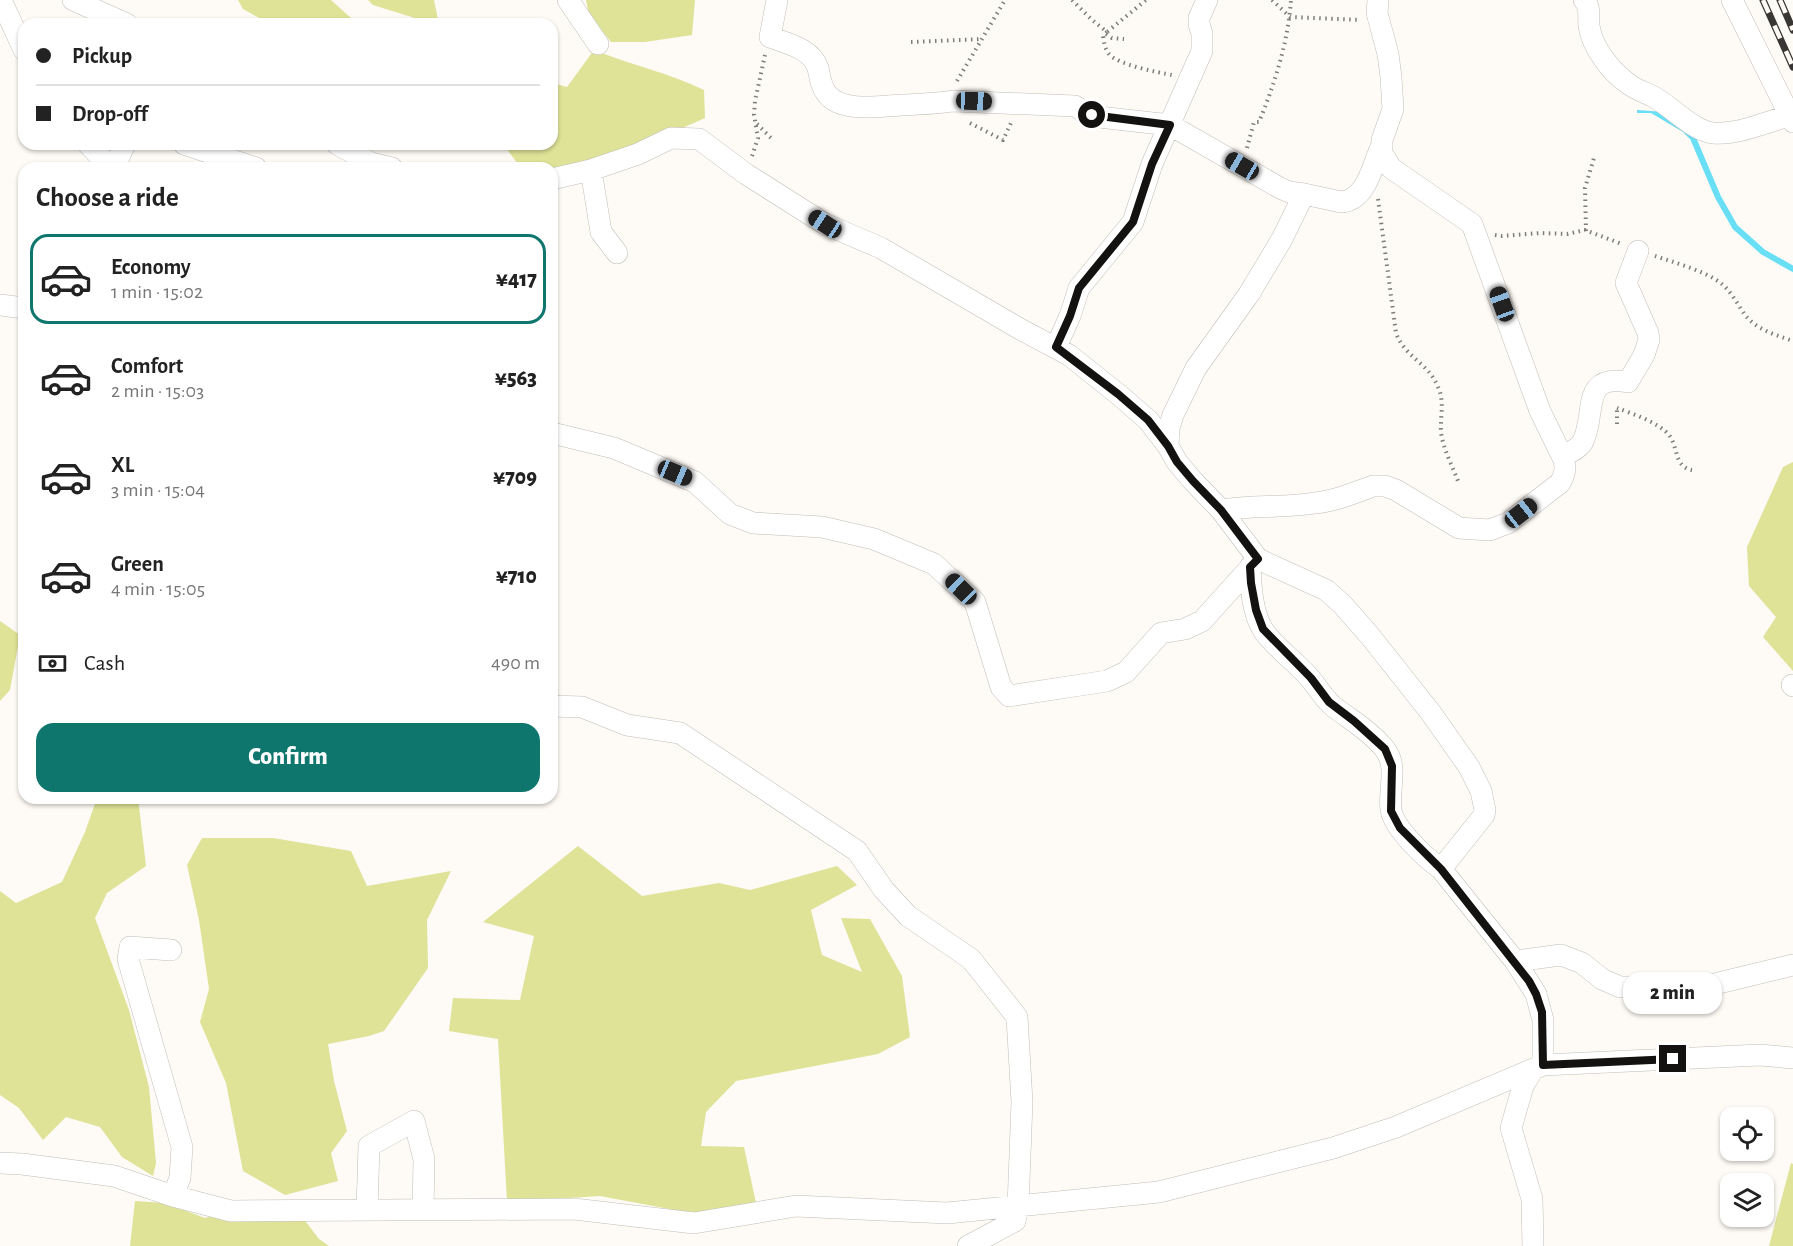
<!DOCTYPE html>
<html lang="en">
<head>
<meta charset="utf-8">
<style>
  body { margin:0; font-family:"Alegreya Sans",sans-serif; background:#f2f2f2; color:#222; height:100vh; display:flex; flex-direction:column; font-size:22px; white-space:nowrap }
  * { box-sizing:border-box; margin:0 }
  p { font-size:20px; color:#767676 }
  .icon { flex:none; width:33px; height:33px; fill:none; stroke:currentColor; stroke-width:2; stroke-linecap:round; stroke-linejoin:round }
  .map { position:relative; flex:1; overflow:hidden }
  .side { position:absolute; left:18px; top:162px; width:540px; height:642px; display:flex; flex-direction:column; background:#fff; border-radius:18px; box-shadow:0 2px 4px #0004 }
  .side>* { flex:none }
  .top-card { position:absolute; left:18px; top:18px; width:540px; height:132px; border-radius:18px; box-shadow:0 2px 4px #0004; display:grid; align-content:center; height:132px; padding:0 18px; background:#fff }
  .buttons { position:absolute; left:1720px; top:1107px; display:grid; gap:12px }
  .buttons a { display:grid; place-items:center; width:54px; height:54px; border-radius:12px; background:#fff; box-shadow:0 2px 4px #0004; font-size:30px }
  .end { position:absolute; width:27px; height:27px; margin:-14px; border:8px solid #131210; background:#fff; box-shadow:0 0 0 3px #fff }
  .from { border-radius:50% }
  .bubble { position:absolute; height:42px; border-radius:18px; background:#fff; box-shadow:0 2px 4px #0004; font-size:20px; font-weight:800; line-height:42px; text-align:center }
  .car { position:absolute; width:18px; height:36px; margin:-18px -9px; border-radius:8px; box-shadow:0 0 4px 2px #0007; background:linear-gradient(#222 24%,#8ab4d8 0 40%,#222 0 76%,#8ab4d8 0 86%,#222 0) }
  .top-card b { display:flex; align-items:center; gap:21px; height:57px; font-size:22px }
  .top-card b+b { border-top:2px solid #e0e0e0 }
  .top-card i { width:15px; height:15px; background:#222 }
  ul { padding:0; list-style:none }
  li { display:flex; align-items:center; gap:18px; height:90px; margin:0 12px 9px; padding:0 6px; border:3px solid transparent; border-radius:18px }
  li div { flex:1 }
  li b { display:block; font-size:22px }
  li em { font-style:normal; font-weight:800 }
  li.selected { border-color:#0f766e }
  li>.icon { width:54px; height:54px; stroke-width:1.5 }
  h2 { padding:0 18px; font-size:27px; line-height:72px }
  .pay { display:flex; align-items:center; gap:15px; height:66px; padding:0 18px; font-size:22px }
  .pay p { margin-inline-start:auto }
  .button { display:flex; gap:12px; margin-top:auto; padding:12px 18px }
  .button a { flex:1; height:69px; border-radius:18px; background:#0f766e; color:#fff; font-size:24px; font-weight:800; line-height:69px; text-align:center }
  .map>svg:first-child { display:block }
</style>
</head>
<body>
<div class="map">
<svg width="1793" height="1246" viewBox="0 0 1793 1246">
  <rect width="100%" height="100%" fill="#fefaf5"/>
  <!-- green -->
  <path fill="#dee397" d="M 238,0 L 331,0 L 351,18 L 382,24 L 270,24 L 243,9 Z
    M 368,0 L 434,0 L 439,24 L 434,24 L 373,5 Z
    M 586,0 L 695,0 L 692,35 L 645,42 L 611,42 L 589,15 Z
    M 594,50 C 631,65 669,73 704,90 L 705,118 L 628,152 L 552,173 L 552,168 L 521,168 L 503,144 L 552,144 L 552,83 L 567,87 Z
    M 1793,462 L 1793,671 L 1763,637 L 1776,617 L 1749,586 L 1747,547 L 1783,467 Z
    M 0,621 L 20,635 L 10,690 L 0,701 Z
    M 97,798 L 138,798 L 146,866 L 107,893 L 95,918 L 129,1010 L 149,1087 L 156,1163 L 153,1176 L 122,1157 L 100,1127 L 66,1117 L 43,1140 L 19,1108 L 0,1095 L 0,891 L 16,903 L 62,882 L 85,832 Z
    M 202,838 L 273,838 L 351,851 L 367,886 L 451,871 L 427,920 L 428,968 L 384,1031 L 369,1036 L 328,1044 L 334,1081 L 347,1131 L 331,1153 L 338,1181 L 285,1195 L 243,1171 L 226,1083 L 200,1022 L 209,989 L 199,920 L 187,865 Z
    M 578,846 L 642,896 L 719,883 L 750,890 L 837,866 L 857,885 L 811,910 L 822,955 L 862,972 L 841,918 L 870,919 L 902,976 L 910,1037 L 878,1054 L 736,1081 L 706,1112 L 701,1146 L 744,1147 L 756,1203 L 712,1213 L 680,1211 L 600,1196 L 507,1202 L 498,1039 L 449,1031 L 453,998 L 520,1000 L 534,936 L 483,922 Z
    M 1791,1163 L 1793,1164 L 1793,1246 L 1769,1246 Z
    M 135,1201 L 165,1203 L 205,1218 L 217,1214 L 303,1218 L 319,1239 L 329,1246 L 130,1246 Z"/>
  <!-- water -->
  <path fill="#69dff6" d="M 1637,110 L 1665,112 L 1693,132 L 1693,138 L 1651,113 L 1637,113 Z"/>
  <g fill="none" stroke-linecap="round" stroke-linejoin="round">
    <!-- stream -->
    <path stroke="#69dff6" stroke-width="6" d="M 1687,132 L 1693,138 L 1718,197 L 1735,227 L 1763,252 L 1793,269"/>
    <!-- street casing -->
    <g stroke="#c1beb9" stroke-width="22">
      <path id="street" d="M 1,0 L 24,50
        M 73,0 L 127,24
        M 568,0 L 598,44
        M 777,0 L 770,37 C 788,44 811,48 818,68 C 820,77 821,87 827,94 C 841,113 882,106 902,105 C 919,104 936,104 953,101 L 1075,106 L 1086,113 L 1099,117 L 1170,125 L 1280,188 L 1289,192 L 1304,194 L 1341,202 C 1367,200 1372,166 1381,147
        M 1584,0 C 1591,7 1588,17 1589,26 C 1591,38 1597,50 1604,59 C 1611,70 1620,78 1630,85 C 1637,90 1646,93 1654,97 C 1672,107 1693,131 1713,133 C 1740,135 1767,121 1793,115
        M 1732,0 L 1793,122
        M 88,144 L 111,168
        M 184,144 L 256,168
        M 337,144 L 371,163 L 392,168
        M 114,168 L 125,144
        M 591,170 L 601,232 L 617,253
        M 0,305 L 24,308
        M 1056,347 L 1070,316 L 1079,288 L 1133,222 L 1152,164 L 1202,51 L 1202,34 L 1199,24 L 1199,18 L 1207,0
        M 552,433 L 614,448 L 695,482 L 730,514 L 753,523 L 822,527 L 874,539 L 934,564 L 975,602 L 1001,687 L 1009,696 L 1107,681 L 1126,672 L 1161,633 L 1185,629 L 1202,621 L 1258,559
        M 1168,446 L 1169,428 L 1173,415 L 1196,368 L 1249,294 L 1282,239 L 1304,194
        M 1562,456 C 1571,452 1581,448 1584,439 C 1596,411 1581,374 1628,382 L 1644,355 L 1649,340 L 1648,333 L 1626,283 L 1638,251
        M 1221,510 C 1252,505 1283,508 1315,503 C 1335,501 1354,493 1373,486 L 1385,486 L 1396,490 L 1459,528 L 1490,530 L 1508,523 L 1560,483 C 1565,475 1566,469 1564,460 L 1540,411 L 1472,224 L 1391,168 L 1382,153 L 1382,140 L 1393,109 L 1391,77 L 1388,54 L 1377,13 L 1378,0
        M 1250,567 C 1251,587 1252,612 1263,630 C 1274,647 1294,660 1308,676 C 1317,686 1324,699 1334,707 C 1351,720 1370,731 1384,748 C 1399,766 1388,789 1391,810 C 1394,829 1426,858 1441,869
        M 1792,685 L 1793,686
        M 552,706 L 582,707 L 627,725 L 680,733 L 857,851 L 884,890 L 908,916 L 971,959 L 1017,1017 L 1022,1102 L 1018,1207 L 1015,1221 L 968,1246
        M 171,950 L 130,947 L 128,959 L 182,1147 L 180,1178 L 173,1196
        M 1515,961 L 1561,955 L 1582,963 L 1602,979 L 1620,987 L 1702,987 L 1793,965
        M 1543,1065 L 1760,1055 L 1793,1058
        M 1532,1071 L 1523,1086 L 1511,1128 L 1532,1199 L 1533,1246
        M 0,1163 L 22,1164 L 114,1176 L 173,1196 L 231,1211 L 574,1209 L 694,1223 L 796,1206 L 947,1213 L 1159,1192 L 1333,1148 L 1396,1127 L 1543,1065 L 1543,1020 L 1536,994 L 1515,961 L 1441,869 L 1484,815 L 1485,810 L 1481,791 L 1469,767 L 1431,713 L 1370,636 L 1342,604 L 1326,590 L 1258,559 L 1221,510 L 1193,481 L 1177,462 L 1168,446 L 1148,420 L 1118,394 L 1069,355 L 1020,329 L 881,248 L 825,224 L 746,174 L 699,139 L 671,138 L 638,154 L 591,170 L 552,179
        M 367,1210 L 369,1146 L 414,1121 L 424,1159 L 423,1210"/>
    </g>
    <!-- path -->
    <path stroke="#7f7d7a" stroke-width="4" stroke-dasharray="1.5 4.5" stroke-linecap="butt" d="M 1072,0 L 1091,19 L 1107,32 L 1146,0
      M 1272,0 L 1290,17 L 1360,20
      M 1107,32 L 1103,36 C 1104,43 1105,49 1109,54 C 1118,65 1157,72 1172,75
      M 1106,34 L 1112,38 L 1124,39
      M 911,42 L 982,39
      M 957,81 L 1005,0
      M 970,123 L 1003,140 L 1011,123
      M 757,124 L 771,138
      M 1247,148 L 1254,122 L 1259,122 C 1275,83 1288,42 1291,0
      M 752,156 L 758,138 L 754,115 L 755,101 L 765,55
      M 1378,199 L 1396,333 C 1406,359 1428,362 1438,387 C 1445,402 1440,416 1441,432 C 1443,449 1452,465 1458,481
      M 1586,231 L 1585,188 L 1594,158
      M 1495,235 L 1502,236 L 1540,233 L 1567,234 L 1585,230 L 1622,244
      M 1655,256 C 1673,262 1709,272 1723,285 C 1732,293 1738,305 1745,315 C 1757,330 1776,335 1793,341
      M 1617,408 C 1633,414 1658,422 1669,435 C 1678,446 1674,467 1692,470
      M 1617,424 L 1617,407"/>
    <!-- street -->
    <use href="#street" stroke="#fff" stroke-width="21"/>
    <!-- rail casing -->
    <g stroke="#393735" stroke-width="7">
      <path id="rail" d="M 1763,0 L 1793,67
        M 1780,0 L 1793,30"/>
    </g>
    <!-- rail -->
    <use href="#rail" stroke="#fefaf5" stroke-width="4.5" stroke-dasharray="14" stroke-linecap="butt"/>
  </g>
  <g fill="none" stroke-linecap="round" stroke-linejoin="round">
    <!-- route -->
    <path stroke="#131210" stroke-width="8" d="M 1092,115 L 1170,125 L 1152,164 L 1133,222 L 1079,288 L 1070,316 L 1056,347 L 1118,394 L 1148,420 L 1168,446 L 1177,462 L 1193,481 L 1221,510 L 1258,559 L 1250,567 L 1251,583 L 1256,610 L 1263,629 L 1311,678 L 1329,702 L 1354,721 L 1385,749 L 1392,766 L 1391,811 L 1400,828 L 1441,869 L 1529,981 L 1536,994 L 1542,1012 L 1543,1065 L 1673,1059"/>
  </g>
</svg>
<div class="buttons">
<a><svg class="icon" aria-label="locate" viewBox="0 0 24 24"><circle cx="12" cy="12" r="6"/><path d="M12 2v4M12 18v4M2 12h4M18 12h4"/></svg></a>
<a><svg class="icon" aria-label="layers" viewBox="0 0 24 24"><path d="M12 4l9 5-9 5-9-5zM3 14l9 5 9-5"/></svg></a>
</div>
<i class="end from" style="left:1092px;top:115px"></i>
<i class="end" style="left:1673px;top:1059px"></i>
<div class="bubble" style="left:1623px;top:972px;width:99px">2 min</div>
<i class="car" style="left:974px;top:101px;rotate:92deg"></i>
<i class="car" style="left:1242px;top:166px;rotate:300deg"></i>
<i class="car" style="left:825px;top:224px;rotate:303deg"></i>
<i class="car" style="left:1502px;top:304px;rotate:340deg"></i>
<i class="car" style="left:675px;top:473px;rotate:113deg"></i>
<i class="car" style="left:1521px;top:513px;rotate:52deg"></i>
<i class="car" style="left:961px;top:589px;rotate:314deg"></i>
<div class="top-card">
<b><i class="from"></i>Pickup</b>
<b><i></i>Drop-off</b>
</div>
<section class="side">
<h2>Choose a ride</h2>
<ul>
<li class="selected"><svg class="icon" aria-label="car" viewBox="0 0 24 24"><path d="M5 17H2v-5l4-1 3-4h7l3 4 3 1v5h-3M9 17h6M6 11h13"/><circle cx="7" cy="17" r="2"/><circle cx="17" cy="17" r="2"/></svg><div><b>Economy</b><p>1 min · 15:02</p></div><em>¥417</em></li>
<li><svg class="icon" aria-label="car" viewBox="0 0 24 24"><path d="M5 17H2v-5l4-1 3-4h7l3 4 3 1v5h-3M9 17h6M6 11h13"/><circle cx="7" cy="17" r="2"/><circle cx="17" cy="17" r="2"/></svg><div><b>Comfort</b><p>2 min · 15:03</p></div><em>¥563</em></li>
<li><svg class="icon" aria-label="car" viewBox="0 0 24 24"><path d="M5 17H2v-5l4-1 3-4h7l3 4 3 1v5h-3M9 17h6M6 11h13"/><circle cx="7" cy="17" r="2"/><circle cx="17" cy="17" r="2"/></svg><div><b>XL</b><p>3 min · 15:04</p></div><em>¥709</em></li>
<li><svg class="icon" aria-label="car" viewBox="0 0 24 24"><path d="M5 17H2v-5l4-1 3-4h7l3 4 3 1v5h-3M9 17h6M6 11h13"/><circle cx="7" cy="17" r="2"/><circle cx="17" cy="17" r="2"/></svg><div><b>Green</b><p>4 min · 15:05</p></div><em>¥710</em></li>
</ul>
<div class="pay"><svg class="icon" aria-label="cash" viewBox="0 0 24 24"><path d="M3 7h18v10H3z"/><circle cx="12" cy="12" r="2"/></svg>Cash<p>490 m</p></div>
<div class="button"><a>Confirm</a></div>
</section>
</div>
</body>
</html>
